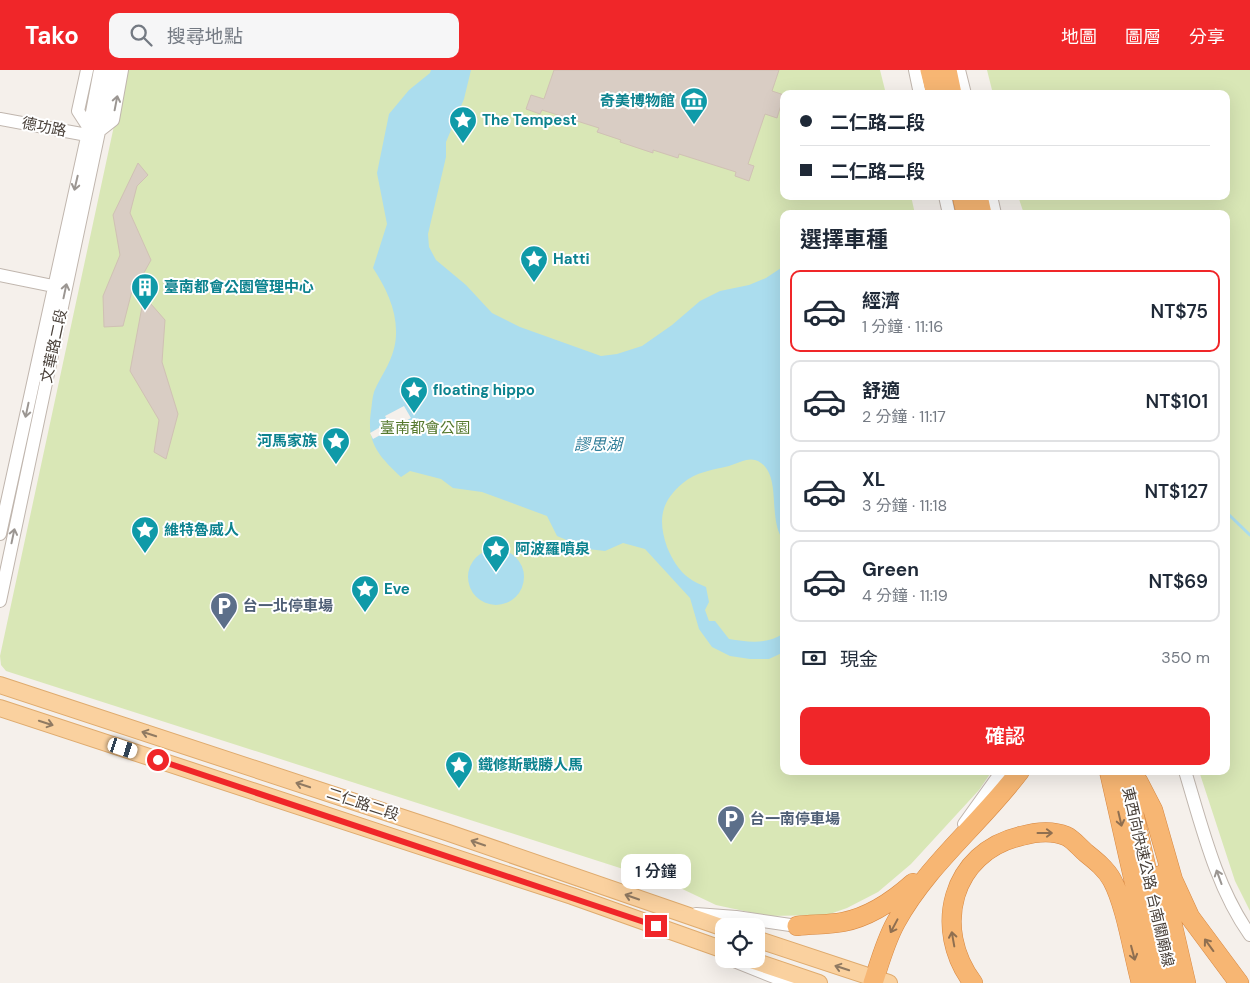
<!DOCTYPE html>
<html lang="zh-TW">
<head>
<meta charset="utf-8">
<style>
  body { margin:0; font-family:"DM Sans","Noto Sans TC",sans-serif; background:#f6f6f7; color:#1f2937; height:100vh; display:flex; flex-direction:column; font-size:19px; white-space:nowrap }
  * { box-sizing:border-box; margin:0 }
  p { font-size:16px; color:#747a83 }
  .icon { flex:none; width:28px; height:28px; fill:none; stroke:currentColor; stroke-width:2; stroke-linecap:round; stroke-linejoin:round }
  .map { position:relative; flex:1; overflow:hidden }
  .panel { position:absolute; left:780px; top:140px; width:450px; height:565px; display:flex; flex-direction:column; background:#fff; border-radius:10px; box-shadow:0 5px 20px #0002 }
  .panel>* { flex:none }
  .top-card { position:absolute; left:780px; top:20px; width:450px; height:110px; border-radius:10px; box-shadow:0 5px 20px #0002; display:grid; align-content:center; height:110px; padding:0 20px; background:#fff }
  .controls { position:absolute; left:715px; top:848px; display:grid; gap:10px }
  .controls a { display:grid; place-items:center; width:50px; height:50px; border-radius:10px; background:#fff; box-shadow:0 5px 20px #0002; font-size:25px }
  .end { position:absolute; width:22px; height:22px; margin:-11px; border:6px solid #f02629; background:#fff; box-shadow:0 0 0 2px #fff }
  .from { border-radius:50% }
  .bubble { position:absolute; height:35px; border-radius:10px; background:#fff; box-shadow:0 5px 20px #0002; font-size:16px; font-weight:600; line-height:35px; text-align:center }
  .car { position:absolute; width:15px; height:30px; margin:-15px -8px; border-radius:6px; box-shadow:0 0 4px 1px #0007; background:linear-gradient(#fff 24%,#345 0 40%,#fff 0 76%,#345 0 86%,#fff 0) }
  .top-card b { display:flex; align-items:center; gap:18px; height:48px; font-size:19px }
  .top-card b+b { border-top:1px solid #e0e1e3 }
  .top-card i { width:12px; height:12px; background:#1f2937 }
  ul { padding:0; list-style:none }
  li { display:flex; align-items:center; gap:15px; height:82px; margin:0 10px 8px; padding:0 10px; border:2px solid #e0e1e3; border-radius:10px }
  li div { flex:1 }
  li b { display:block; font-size:19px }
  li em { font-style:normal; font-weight:600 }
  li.on { border-color:#f02629 }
  li>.icon { width:45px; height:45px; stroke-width:1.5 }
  h2 { padding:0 20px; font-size:22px; line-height:60px }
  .pay { display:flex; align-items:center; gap:12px; height:55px; padding:0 20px; font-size:19px }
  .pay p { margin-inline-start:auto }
  .primary-button { display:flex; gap:10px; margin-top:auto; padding:10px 20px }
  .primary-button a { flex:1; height:58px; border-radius:10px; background:#f02629; color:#fff; font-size:20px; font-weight:600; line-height:58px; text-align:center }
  header { display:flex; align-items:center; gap:30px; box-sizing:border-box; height:70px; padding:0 25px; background:#f02629; color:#fff }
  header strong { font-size:24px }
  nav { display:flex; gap:28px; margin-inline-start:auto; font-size:18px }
  .search { width:350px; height:45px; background:#f6f6f7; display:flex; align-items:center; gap:12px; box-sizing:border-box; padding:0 18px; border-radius:10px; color:#747a83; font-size:19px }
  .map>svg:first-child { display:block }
</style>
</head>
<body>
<header>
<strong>Tako</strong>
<div class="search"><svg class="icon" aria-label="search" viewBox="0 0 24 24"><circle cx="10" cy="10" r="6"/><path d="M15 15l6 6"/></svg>搜尋地點</div>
<nav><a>地圖</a><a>圖層</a><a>分享</a></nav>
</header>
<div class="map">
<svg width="1250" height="913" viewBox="0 0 1250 913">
  <rect width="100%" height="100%" fill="#f5f0eb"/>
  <!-- green -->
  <path fill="#d9e7b6" d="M 126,0 L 880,0 L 886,24 L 784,24 L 784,126 L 911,126 L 915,144 L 784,144 L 784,701 L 992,701 L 979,720 L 911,794 L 878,822 L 847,838 L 827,845 L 768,846 L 716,835 L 676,816 L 6,601 L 1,595 L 0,586 Z
    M 987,0 L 1250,0 L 1250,841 L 1235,811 L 1199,701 L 1226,701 L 1226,144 L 1024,144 L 1018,126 L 1226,126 L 1226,24 L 993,24 Z"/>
  <!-- water -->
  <path fill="#abddee" d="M 431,0 L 471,0 L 464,29 L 446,72 L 446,87 L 428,164 L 429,177 L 436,190 L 466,215 L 492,243 L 520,257 L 601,286 L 617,284 L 642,276 L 672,255 L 700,231 L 720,221 L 749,215 L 766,208 L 784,196 L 784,471 C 767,451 782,408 761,393 C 750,385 740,393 729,396 C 712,400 696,402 683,413 C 660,432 658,451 667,477 C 672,489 679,501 689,508 C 694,512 700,514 706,517 L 709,532 L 705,540 L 709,551 L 715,551 L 729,569 C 748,572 767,575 784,563 L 784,582 L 769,589 L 750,589 L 730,586 L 712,577 L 699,559 L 690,528 L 645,479 L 623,473 L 605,481 L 588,479 L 557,466 L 547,446 L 482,422 L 453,418 L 441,409 L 410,401 L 401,407 C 379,386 366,373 371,341 C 372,335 372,328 374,322 C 382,303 395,289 396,265 C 397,240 386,218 373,198 L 387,154 L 377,103 L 389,44 L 409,20 L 430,3 Z
    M468 507a28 28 0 1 1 56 0a28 28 0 1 1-56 0Z"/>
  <!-- pier -->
  <path fill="#f5f0eb" d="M 404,336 L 411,348 L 373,369 L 370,363 L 389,352 L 385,346 Z"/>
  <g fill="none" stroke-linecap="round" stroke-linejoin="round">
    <!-- stream -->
    <path stroke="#abddee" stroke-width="3" d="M 1226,442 L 1250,465"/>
  </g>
  <!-- building -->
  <path fill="#d9cdc4" stroke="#d0c1b4" d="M 554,0 L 779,0 L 772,21 L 784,25 L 777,48 L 765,44 L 748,94 L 754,96 L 749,111 L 735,106 L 736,102 L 679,84 L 678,88 L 653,80 L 653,83 L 620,72 L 621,70 L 597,62 L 599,58 L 542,40 L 540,44 L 526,39 L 531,25 L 544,29 Z
    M 138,93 L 148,105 L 137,116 L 130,143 L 151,190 L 140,210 L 135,209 L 123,256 L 104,257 L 103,226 L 120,185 L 113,145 Z
    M 144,226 L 165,250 L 162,292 L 178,344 L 166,389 L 154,382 L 159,350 L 130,301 Z"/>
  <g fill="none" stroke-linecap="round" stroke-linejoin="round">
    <!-- minor casing -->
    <g stroke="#c0b6ae" stroke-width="14">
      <path id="minor" d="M 87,0 L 78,41 L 89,58
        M 915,0 L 920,24
        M 959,0 L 965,24
        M 0,49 L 87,65
        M 99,61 L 113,50 L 122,0
        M 945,126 L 949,144
        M 991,126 L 995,144
        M 0,205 L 53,216
        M 0,464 L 89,58 L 100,0
        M 0,531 L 112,0
        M 1185,701 C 1202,757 1216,817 1250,865
        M 964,754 L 1002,701
        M 696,844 L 736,847 L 797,856 L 803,854
        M 729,889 L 789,913"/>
    </g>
    <!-- major casing -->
    <g stroke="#dfab6e" stroke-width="18">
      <path id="major" d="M 0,615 L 446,762 L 724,858
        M 0,638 L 572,826 L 724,880
        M 756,869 L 889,913
        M 748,889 L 819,913"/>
    </g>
    <!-- highway casing -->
    <g stroke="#d78842" stroke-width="20">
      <path id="highway" d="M 930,0 L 936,24
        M 947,0 L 952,24
        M 962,126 L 966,144
        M 978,126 L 982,144
        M 1109,701 L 1157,913
        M 1124,701 L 1173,913
        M 1138,711 L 1153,740 L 1173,810 L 1190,847 L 1239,913
        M 1161,805 L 1186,913
        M 797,856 C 812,854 828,855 843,852 C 869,847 894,830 913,813
        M 873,913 C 880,892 885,872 896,852 C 927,795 981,753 1020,701
        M 973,913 C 932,859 951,782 1021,766 C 1035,762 1052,760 1066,766 C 1073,769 1080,778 1086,783 C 1096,791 1106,799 1112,810 C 1126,836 1133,884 1141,913"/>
    </g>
    <!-- minor -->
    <use href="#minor" stroke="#fff" stroke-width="12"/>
    <!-- major -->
    <use href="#major" stroke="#fad19f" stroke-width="16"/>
    <!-- highway -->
    <use href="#highway" stroke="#f7b673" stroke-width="19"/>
  </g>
  <!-- one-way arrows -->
  <defs><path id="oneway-shaft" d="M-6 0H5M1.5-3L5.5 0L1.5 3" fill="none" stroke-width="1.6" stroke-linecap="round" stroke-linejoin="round" transform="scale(1.25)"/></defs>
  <g stroke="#9b9692">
    <use href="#oneway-shaft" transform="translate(116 33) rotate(-79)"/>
    <use href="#oneway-shaft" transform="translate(76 113) rotate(103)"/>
    <use href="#oneway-shaft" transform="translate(65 221) rotate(-78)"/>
    <use href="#oneway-shaft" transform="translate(27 340) rotate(102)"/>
    <use href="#oneway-shaft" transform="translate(13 466) rotate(-78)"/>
    <use href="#oneway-shaft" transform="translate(1219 807) rotate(-110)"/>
  </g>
  <g stroke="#907a62">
    <use href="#oneway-shaft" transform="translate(46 653) rotate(18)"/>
    <use href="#oneway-shaft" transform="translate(149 664) rotate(-162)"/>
    <use href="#oneway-shaft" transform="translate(303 715) rotate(-162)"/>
    <use href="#oneway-shaft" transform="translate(478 773) rotate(-161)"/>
    <use href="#oneway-shaft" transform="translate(632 827) rotate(-161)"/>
    <use href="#oneway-shaft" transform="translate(842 898) rotate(-162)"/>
  </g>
  <g stroke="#8f6f50">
    <use href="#oneway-shaft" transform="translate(1120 749) rotate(77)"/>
    <use href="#oneway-shaft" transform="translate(1045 763)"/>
    <use href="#oneway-shaft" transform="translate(894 856) rotate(118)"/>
    <use href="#oneway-shaft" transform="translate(953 869) rotate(-100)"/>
    <use href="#oneway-shaft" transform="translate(1209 875) rotate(-126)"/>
    <use href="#oneway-shaft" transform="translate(1133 883) rotate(75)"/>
  </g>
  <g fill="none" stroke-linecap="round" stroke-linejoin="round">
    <!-- route -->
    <path stroke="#f02629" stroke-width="6" d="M 158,690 L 656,856"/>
  </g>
  <!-- icons -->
  <defs>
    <g id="museum-pin" transform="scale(1.4375)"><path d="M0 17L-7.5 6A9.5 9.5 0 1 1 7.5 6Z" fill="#0f9aa8" stroke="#fff"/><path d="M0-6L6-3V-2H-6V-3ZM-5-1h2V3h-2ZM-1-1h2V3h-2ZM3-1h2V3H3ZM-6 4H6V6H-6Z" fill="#fff"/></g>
    <g id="sight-pin" transform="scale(1.4375)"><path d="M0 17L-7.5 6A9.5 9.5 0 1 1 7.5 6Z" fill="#0f9aa8" stroke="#fff"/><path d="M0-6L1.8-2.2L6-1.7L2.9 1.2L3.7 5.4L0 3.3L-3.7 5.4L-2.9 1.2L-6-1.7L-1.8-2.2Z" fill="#fff"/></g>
    <g id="building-pin" transform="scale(1.4375)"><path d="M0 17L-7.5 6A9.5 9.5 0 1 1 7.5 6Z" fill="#0f9aa8" stroke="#fff"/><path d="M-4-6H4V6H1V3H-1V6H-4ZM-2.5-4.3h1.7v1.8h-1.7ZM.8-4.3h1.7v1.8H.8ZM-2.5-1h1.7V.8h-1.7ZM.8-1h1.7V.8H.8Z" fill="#fff"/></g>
    <g id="parking-pin" transform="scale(1.4375)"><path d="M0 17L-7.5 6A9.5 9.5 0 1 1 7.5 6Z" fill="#5c6f8a" stroke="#fff"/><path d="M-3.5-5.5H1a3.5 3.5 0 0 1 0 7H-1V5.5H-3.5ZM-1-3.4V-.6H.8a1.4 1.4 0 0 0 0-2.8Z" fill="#fff"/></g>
  </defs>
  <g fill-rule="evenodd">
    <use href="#museum-pin" x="694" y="31"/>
    <use href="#sight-pin" x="463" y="50"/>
    <use href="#sight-pin" x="534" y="189"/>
    <use href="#building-pin" x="145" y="217"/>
    <use href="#sight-pin" x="414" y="320"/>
    <use href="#sight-pin" x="336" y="371"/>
    <use href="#sight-pin" x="145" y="460"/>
    <use href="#sight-pin" x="496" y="479"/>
    <use href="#sight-pin" x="365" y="519"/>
    <use href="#parking-pin" x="224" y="536"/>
    <use href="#sight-pin" x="459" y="695"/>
    <use href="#parking-pin" x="731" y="749"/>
  </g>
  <g text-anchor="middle" stroke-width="4" stroke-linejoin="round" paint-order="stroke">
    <!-- culture labels -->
    <g font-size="15" font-weight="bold" fill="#0d838f" stroke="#fff" text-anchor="start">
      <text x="675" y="36" text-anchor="end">奇美博物館</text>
      <text x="482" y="55">The Tempest</text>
      <text x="553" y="194">Hatti</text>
      <text x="164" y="222">臺南都會公園管理中心</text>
      <text x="433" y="325">floating hippo</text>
      <text x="317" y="376" text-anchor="end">河馬家族</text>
      <text x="164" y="465">維特魯威人</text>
      <text x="515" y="484">阿波羅噴泉</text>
      <text x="384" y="524">Eve</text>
      <text x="478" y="700">鐵修斯戰勝人馬</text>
    </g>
    <!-- street labels -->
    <g font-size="15" fill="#494039" stroke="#fff">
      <text transform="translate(44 57) rotate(11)" y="5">德功路</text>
      <text transform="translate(54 276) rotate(-78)" y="5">文華路二段</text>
      <text transform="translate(363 734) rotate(18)" y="5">二仁路二段</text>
      <text transform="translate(1148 807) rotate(77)" y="5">東西向快速公路 台南關廟線</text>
    </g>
    <!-- park labels -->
    <g font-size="15" fill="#56792e" stroke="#fff">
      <text x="425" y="363">臺南都會公園</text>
    </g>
    <!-- service labels -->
    <g font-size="15" font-weight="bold" fill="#4e5e75" stroke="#fff" text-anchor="start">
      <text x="243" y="541">台一北停車場</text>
      <text x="750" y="754">台一南停車場</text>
    </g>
    <!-- water labels -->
    <g font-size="16" font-style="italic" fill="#307e99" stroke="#fff">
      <text x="598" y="380">謬思湖</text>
    </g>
  </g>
</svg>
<div class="controls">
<a><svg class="icon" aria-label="locate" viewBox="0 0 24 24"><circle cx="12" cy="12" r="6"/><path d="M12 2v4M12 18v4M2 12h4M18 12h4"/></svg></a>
</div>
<i class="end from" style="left:158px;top:690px"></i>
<i class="end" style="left:656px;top:856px"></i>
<div class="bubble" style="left:621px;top:784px;width:70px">1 分鐘</div>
<i class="car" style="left:123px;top:678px;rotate:108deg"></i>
<div class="top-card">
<b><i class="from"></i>二仁路二段</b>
<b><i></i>二仁路二段</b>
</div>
<section class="panel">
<h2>選擇車種</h2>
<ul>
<li class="on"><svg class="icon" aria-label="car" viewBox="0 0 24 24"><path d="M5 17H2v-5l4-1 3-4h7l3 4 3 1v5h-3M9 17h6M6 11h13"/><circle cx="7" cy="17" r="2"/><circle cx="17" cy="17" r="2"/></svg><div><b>經濟</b><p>1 分鐘 · 11:16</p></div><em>NT$75</em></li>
<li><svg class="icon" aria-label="car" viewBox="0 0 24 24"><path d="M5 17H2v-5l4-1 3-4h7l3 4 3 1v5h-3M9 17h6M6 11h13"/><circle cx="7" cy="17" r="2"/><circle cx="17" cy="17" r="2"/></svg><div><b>舒適</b><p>2 分鐘 · 11:17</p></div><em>NT$101</em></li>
<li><svg class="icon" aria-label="car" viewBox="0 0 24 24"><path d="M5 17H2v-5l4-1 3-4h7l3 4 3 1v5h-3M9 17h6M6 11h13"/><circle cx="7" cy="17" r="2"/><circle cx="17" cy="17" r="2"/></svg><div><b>XL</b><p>3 分鐘 · 11:18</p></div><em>NT$127</em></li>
<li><svg class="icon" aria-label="car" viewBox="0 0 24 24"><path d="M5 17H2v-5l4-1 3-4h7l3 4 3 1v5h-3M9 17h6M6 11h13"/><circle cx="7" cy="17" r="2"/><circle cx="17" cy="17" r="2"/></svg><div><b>Green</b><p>4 分鐘 · 11:19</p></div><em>NT$69</em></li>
</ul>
<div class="pay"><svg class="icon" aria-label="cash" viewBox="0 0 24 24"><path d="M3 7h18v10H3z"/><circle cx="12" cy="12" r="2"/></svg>現金<p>350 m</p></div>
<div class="primary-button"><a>確認</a></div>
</section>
</div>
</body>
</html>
